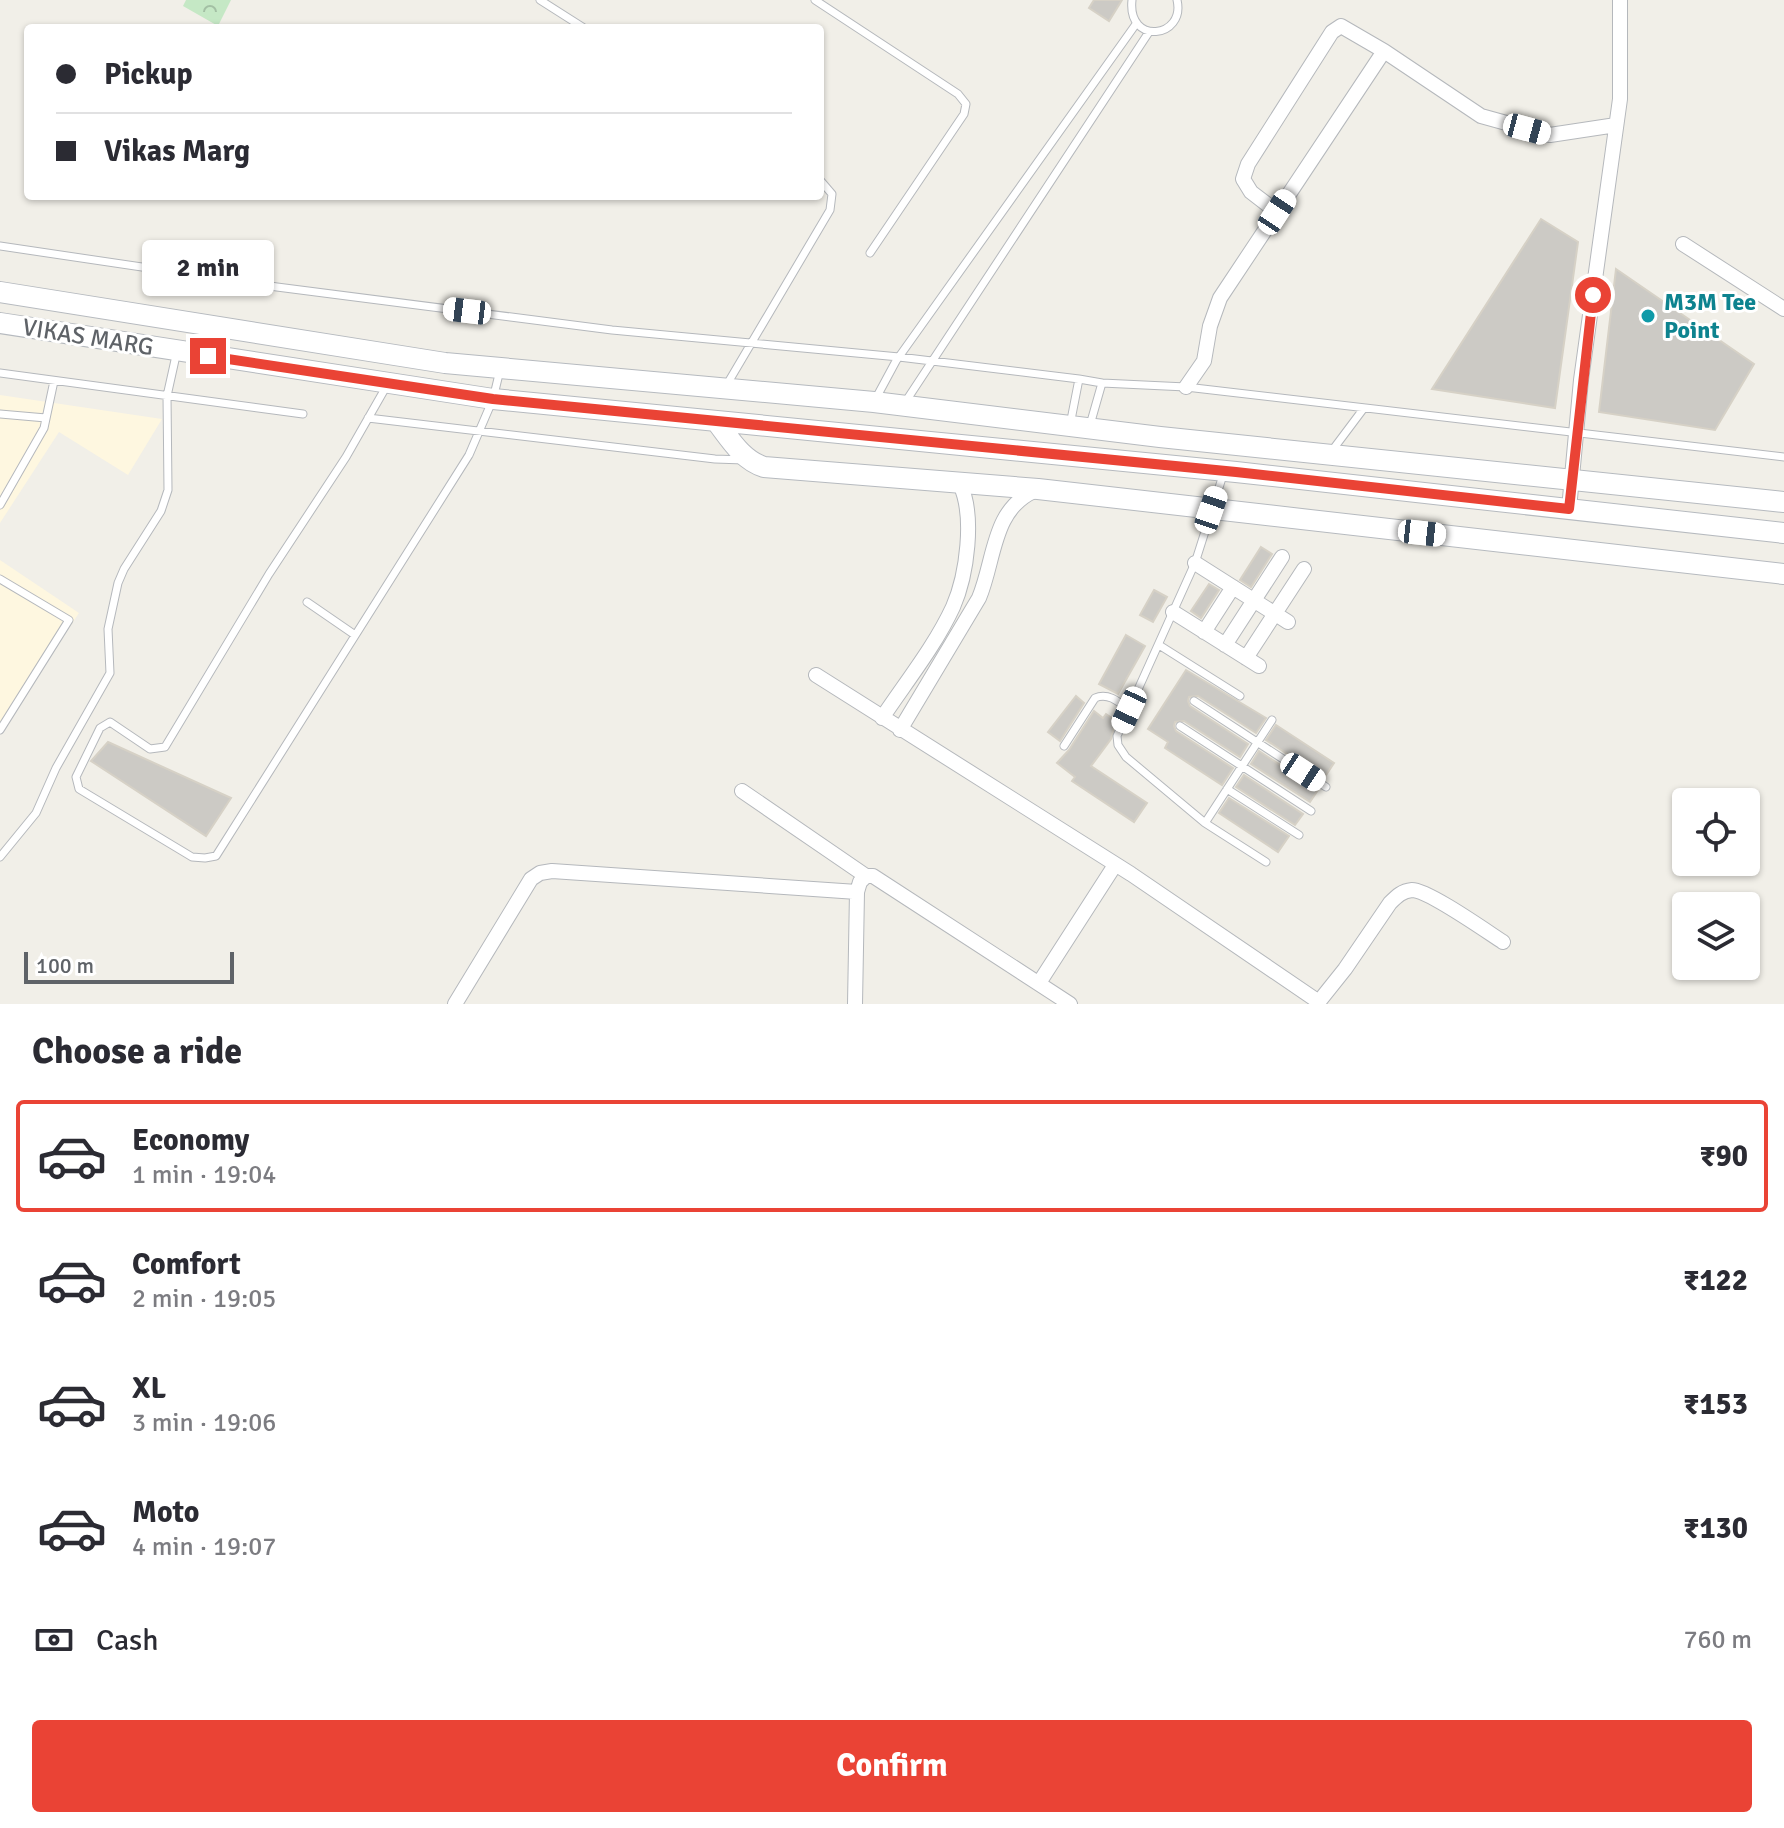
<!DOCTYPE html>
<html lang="en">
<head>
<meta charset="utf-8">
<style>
  body { margin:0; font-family:Signika,sans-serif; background:#f7f7f7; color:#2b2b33; height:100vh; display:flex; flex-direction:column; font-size:30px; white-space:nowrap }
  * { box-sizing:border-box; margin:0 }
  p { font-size:26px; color:#7c7c81 }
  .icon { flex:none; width:44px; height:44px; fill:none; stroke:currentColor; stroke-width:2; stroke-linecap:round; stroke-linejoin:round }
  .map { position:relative; height:1004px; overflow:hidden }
  .sheet { display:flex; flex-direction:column; background:#fff; flex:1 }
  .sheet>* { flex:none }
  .guide { position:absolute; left:24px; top:24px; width:800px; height:176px; border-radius:8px; box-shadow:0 2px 6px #0004; display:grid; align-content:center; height:176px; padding:0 32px; background:#fff }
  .controls { position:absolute; left:1672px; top:788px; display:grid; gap:16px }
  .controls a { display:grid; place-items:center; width:88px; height:88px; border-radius:8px; background:#fff; box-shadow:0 2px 6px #0004; font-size:40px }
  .scale { position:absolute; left:24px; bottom:20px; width:210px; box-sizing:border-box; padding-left:8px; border:4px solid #5f6368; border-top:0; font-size:22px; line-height:28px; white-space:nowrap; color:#5f6368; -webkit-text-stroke:6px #fff; paint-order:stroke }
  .end { position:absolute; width:36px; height:36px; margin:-18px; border:10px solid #ea4335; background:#fff; box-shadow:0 0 0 4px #fff }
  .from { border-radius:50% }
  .bubble { position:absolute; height:56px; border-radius:8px; background:#fff; box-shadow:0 2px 6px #0004; font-size:26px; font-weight:800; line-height:56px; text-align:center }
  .car { position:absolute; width:24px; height:48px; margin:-24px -12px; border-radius:10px; box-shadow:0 0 6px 2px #0007; background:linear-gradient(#fff 24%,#345 0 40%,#fff 0 76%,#345 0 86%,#fff 0) }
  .guide b { display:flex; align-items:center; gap:28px; height:76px; font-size:30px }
  .guide b+b { border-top:2px solid #e1e1e2 }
  .guide i { width:20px; height:20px; background:#2b2b33 }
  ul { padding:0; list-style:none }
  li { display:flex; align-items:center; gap:24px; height:112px; margin:0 16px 12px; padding:0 16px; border:4px solid transparent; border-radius:8px }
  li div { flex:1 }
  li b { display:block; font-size:30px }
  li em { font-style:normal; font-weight:800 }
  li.selected { border-color:#ea4335 }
  li>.icon { width:72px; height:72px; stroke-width:1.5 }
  h2 { padding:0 32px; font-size:36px; line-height:96px }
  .pay { display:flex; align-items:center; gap:20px; height:88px; padding:0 32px; font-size:30px }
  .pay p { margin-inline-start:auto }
  .primary-button { display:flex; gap:16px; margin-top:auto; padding:16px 32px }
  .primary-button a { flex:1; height:92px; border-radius:8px; background:#ea4335; color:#fff; font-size:32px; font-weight:800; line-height:92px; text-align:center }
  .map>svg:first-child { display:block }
</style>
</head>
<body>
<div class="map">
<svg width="1784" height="1004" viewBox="0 0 1784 1004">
  <defs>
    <pattern id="park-crowns" width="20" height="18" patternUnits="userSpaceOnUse" patternTransform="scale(2)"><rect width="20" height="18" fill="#c5e8c5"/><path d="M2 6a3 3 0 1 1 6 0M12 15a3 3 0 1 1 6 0" fill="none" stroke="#a3c0a4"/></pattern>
  </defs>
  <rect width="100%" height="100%" fill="#f1efe8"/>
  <!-- commercial -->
  <path fill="#fef7e0" d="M 0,395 L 162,419 L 128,475 L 59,432 L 0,523 Z
    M 0,560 L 79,613 L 0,732 Z"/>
  <!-- park -->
  <path fill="url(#park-crowns)" d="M 186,0 L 231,0 L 218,26 L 183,6 Z"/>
  <!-- building -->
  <path fill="#cccac5" stroke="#d6d1c6" stroke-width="2" d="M 1094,0 L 1122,0 L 1109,21 L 1089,8 Z
    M 1541,219 L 1578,242 L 1555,408 L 1432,389 Z
    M 1616,269 L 1754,364 L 1715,430 L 1599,412 Z
    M 1261,547 L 1272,554 L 1251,587 L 1240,580 Z
    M 1209,584 L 1219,590 L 1201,618 L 1191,611 Z
    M 1154,590 L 1167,597 L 1153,622 L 1140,615 Z
    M 1126,635 L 1145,646 L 1118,694 L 1099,684 Z
    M 1186,670 L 1266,718 L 1256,733 L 1198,696 L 1189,697 L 1188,701 L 1190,706 L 1248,744 L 1240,757 L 1184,721 L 1175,722 L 1174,726 L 1176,731 L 1233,768 L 1222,785 L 1165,748 L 1168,742 L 1148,729 Z
    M 1076,696 L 1084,703 L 1060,741 L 1048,732 Z
    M 1094,711 L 1103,718 L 1106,714 L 1116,721 L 1111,739 L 1091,766 L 1147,803 L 1134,822 L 1072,781 L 1075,777 L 1057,763 L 1069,750 Z
    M 1276,725 L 1334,763 L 1324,778 L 1266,740 Z
    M 108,742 L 231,798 L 206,836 L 91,761 Z
    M 1259,751 L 1318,790 L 1310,802 L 1251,764 Z
    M 1244,775 L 1303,814 L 1295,825 L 1236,787 Z
    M 1229,798 L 1289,836 L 1278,852 L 1219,813 Z"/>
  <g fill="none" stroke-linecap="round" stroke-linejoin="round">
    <!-- lane casing -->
    <g stroke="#b5b8bc" stroke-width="9">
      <path id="lane" d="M 540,0 L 584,28
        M 815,0 L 958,94 L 966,104 L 964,114 L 870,253
        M 1132,0 C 1127,46 1186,38 1177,0
        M 0,246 L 277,287 L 612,330 L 899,357 L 1079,379 L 1070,425
        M 0,373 L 303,414
        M 1079,379 L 1102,383
        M 726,386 L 830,210 L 832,194 L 820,180
        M 386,387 L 346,457 L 269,574 L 165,747 L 150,749 L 110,722 L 100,728 L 76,777 L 79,789 L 192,857 L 205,858 L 216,856 L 469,455 L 493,399 L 500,370
        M 875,400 L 896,361 L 1136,24
        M 906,401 L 1149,32
        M 0,414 L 46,418
        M 368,418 L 715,459 L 744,460
        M 1090,425 L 1102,383 L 1186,387 L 1784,457
        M 1331,452 L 1364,408
        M 1223,475 L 1195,563 L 1117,736 L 1118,745 L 1126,757 L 1205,823 L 1266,862
        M 0,505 L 44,428 L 54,381
        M 0,579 L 69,620 L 0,730
        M 307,602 L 355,635
        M 1159,645 L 1240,696
        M 1194,701 L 1326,787
        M 1180,726 L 1311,811
        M 1064,746 L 1095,698 C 1108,692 1119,702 1129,710
        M 1227,789 L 1299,835
        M 1205,823 L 1272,720
        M 0,857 L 36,813 L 56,768 L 110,673 L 108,629 L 118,583 L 124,569 L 161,511 L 168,490 L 167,396 L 177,351"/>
    </g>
    <!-- street casing -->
    <g stroke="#b5b8bc" stroke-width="16">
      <path id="street" d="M 1277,212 L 1251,192 L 1243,179 L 1248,164 L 1332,32 L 1341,26 L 1384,51
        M 1683,244 L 1784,309
        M 1186,387 L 1204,361 L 1210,326 L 1220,298 L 1384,51 L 1481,116 L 1550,135 L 1616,125
        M 1569,509 L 1581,380 L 1620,99 L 1620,0
        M 1195,563 L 1288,622
        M 1173,612 L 1259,666
        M 1204,632 L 1233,587
        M 1225,645 L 1282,557
        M 1246,658 L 1304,569
        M 816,675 L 1131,874 L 1319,1002
        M 882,718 C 906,682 935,646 953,607 C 967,575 975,516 960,484
        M 900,730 L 979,598 C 995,560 992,510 1034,491
        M 742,791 L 866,876
        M 1039,983 L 1115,865
        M 455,1004 L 531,879 L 540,873 L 552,871 L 857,892
        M 855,1004 L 857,892 L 860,882 L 866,876 L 873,876 L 1070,1004
        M 1317,1004 L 1345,969 L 1390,903 C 1397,896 1402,891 1412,890 C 1428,890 1486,931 1503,942"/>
    </g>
    <!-- secondary casing -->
    <g stroke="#b6babf" stroke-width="22">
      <path id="secondary" d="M 0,292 L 445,363 L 874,402 L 1160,437 L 1784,502
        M 0,323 L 493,399 L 1236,472 L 1784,533
        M 716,421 C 730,439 742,460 764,467 L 1038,489 L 1784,574"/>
    </g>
    <!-- lane -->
    <use href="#lane" stroke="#fff" stroke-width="7"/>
    <!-- street -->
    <use href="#street" stroke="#fff" stroke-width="14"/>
    <!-- secondary -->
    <use href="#secondary" stroke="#fff" stroke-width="20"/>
  </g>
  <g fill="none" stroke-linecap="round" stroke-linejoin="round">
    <!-- route -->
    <path stroke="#ea4335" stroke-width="10" d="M 208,356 L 493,399 L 1236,472 L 1569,509 L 1593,295"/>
  </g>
  <!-- markers -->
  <circle fill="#0f9aa8" stroke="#fff" stroke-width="3" cx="1648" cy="316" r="8"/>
  <g text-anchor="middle" stroke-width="6" stroke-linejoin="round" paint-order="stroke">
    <!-- culture labels -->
    <g font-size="24" font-weight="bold" fill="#0d838f" stroke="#fff" text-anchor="start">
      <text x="1664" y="310">M3M Tee<tspan x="1664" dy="28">Point</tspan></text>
    </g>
    <!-- street labels -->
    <g font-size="24" fill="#5f6368" stroke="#fff">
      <text transform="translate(88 337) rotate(9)" y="8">VIKAS MARG</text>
    </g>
  </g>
</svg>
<div class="controls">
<a><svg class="icon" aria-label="locate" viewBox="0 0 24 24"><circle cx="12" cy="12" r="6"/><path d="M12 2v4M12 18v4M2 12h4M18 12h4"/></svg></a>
<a><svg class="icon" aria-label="layers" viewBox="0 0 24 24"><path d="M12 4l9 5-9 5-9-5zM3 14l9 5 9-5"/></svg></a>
</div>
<div class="scale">100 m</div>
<i class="end from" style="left:1593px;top:295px"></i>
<i class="end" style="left:208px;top:356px"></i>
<div class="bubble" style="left:142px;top:240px;width:132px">2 min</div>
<i class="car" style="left:1527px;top:129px;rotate:105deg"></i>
<i class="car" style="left:1277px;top:212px;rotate:33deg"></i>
<i class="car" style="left:467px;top:311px;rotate:277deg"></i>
<i class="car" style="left:1211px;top:510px;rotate:19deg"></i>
<i class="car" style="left:1422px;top:533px;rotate:96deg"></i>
<i class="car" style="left:1129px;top:710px;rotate:205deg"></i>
<i class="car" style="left:1303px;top:772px;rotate:123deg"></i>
<div class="guide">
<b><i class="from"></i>Pickup</b>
<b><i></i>Vikas Marg</b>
</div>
</div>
<section class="sheet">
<h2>Choose a ride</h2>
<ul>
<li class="selected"><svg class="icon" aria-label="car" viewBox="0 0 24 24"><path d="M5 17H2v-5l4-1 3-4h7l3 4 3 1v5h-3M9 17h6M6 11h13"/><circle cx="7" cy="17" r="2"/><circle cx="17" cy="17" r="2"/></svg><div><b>Economy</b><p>1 min · 19:04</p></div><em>₹90</em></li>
<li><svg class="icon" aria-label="car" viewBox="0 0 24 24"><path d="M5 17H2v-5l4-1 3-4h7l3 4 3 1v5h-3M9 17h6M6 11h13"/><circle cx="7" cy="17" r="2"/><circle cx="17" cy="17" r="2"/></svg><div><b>Comfort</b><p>2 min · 19:05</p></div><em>₹122</em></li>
<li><svg class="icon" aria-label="car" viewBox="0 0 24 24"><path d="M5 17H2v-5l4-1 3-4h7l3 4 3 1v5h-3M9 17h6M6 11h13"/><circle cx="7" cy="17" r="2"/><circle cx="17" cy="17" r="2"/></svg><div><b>XL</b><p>3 min · 19:06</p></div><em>₹153</em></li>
<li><svg class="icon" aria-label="car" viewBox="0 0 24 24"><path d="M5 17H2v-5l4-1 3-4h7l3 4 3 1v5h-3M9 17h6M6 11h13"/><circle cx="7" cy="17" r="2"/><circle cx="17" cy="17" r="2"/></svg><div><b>Moto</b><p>4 min · 19:07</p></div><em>₹130</em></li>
</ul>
<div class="pay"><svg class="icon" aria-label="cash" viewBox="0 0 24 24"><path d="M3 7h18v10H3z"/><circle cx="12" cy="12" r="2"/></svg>Cash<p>760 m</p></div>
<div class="primary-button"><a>Confirm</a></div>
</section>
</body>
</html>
